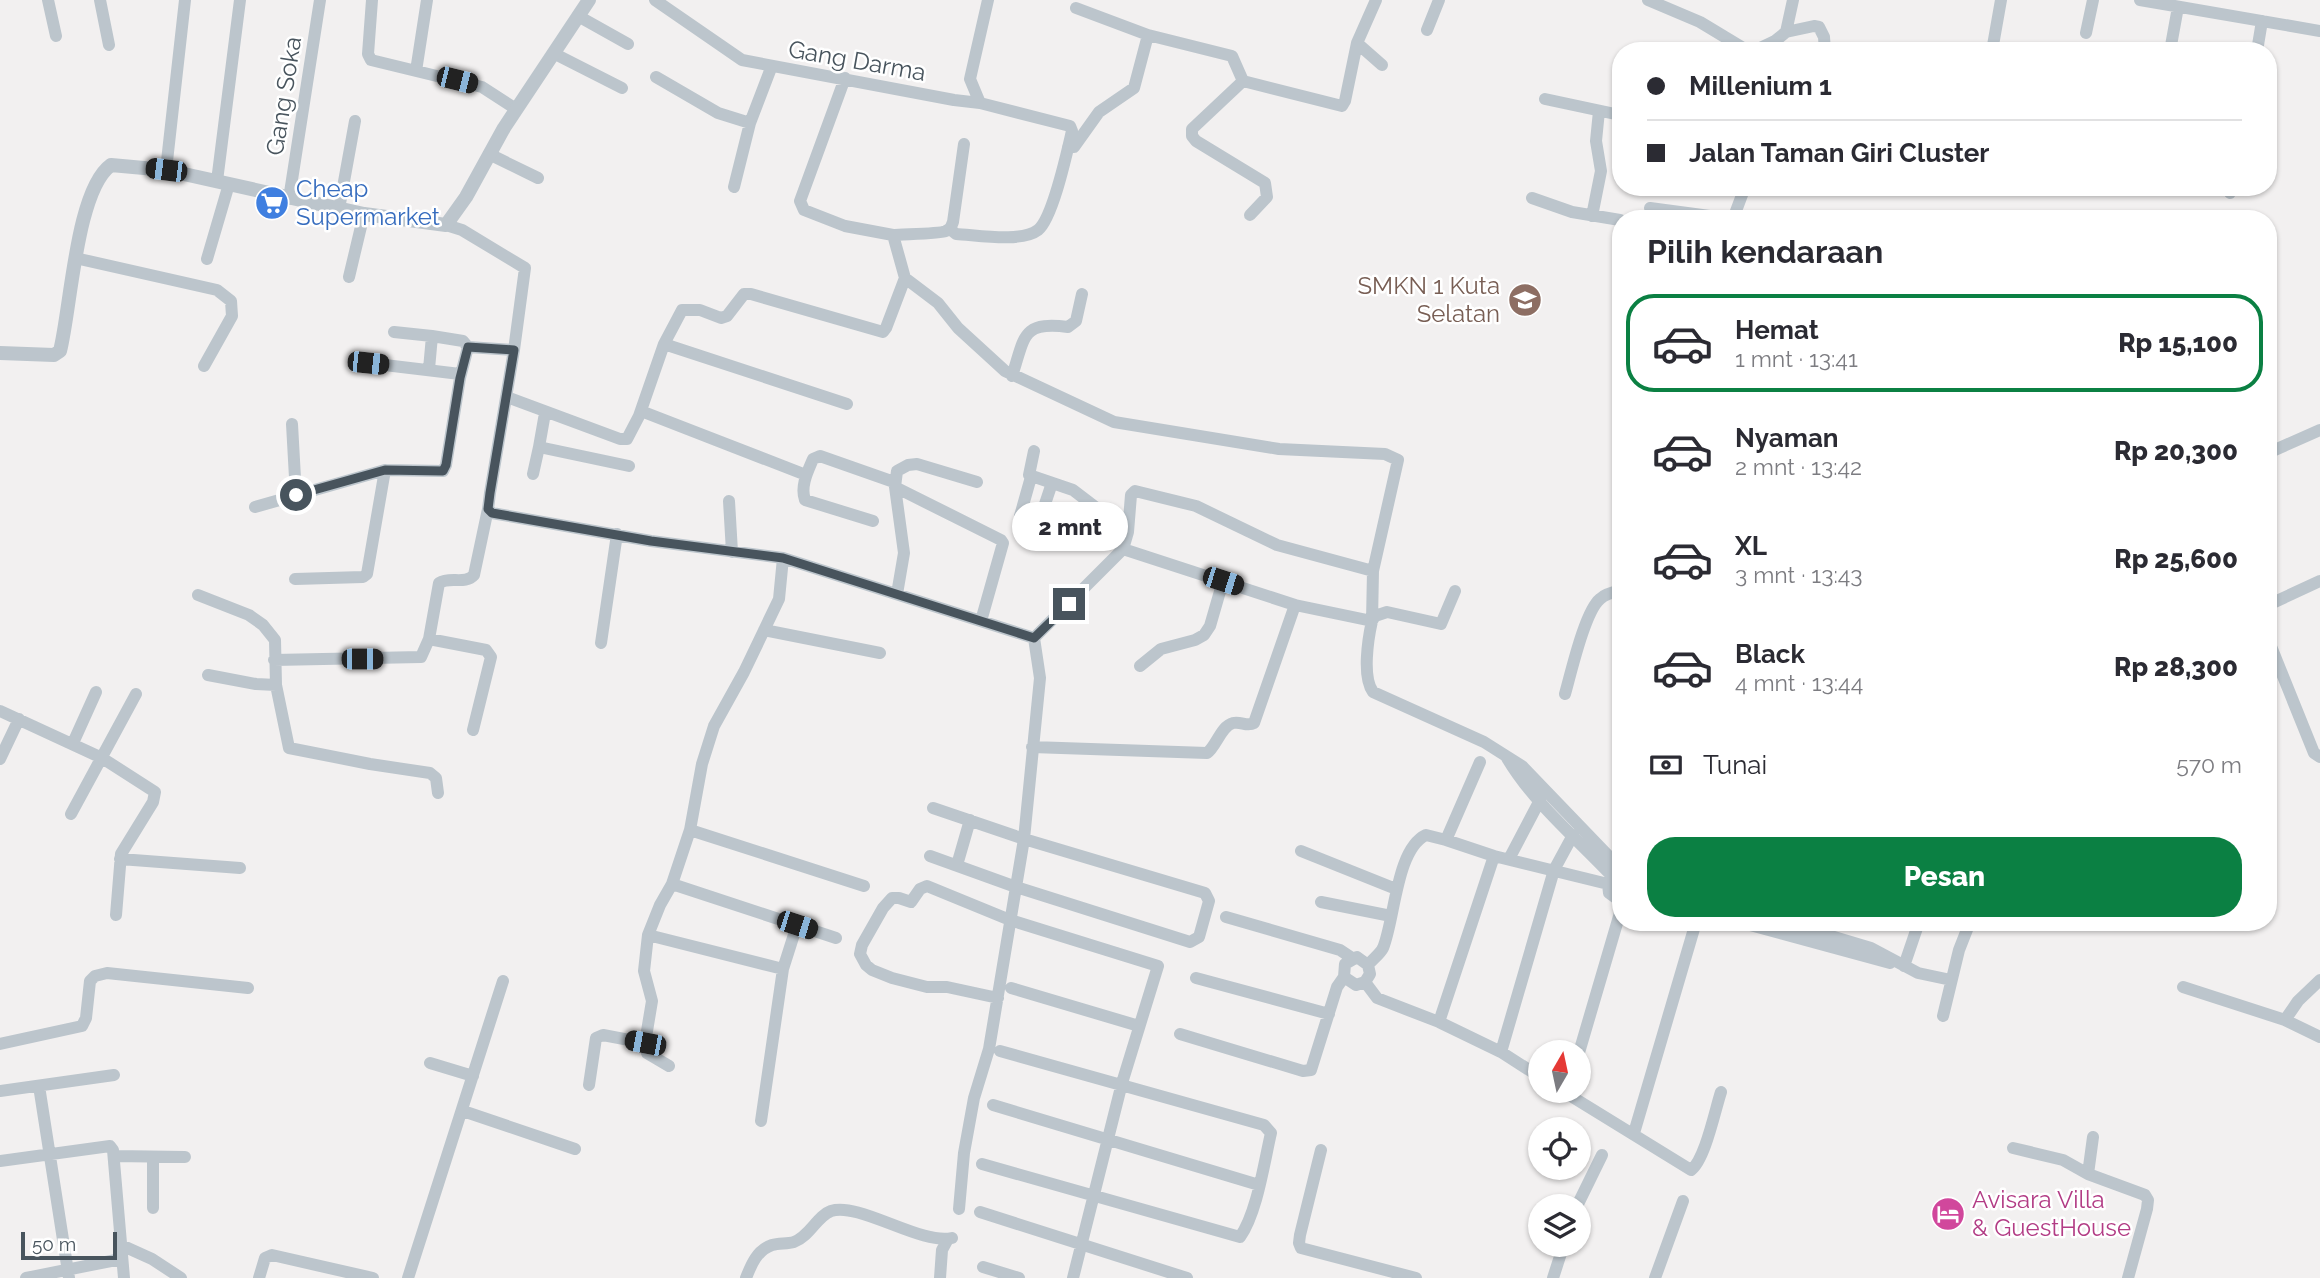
<!DOCTYPE html>
<html lang="id">
<head>
<meta charset="utf-8">
<style>
  body { margin:0; font-family:Raleway,sans-serif; background:#f7f7f7; color:#2b2b33; height:100vh; display:flex; flex-direction:column; font-size:26px; white-space:nowrap }
  * { box-sizing:border-box; margin:0 }
  p { font-size:23px; color:#7c7c81 }
  .icon { flex:none; width:38px; height:38px; fill:none; stroke:currentColor; stroke-width:2; stroke-linecap:round; stroke-linejoin:round }
  .map { position:relative; flex:1; overflow:hidden }
  .sheet { position:absolute; left:1612px; top:210px; width:665px; height:721px; display:flex; flex-direction:column; background:#fff; border-radius:28px; box-shadow:0 2px 5px #0004 }
  .sheet>* { flex:none }
  .hud { position:absolute; left:1612px; top:42px; width:665px; height:154px; border-radius:28px; box-shadow:0 2px 5px #0004; display:grid; align-content:center; height:154px; padding:0 35px; background:#fff }
  .needle { width:46px; rotate:9deg }
  .tools { position:absolute; left:1528px; top:1040px; display:grid; gap:14px }
  .tools a { display:grid; place-items:center; width:63px; height:63px; border-radius:50%; background:#fff; box-shadow:0 2px 5px #0004; font-size:35px }
  .scale { position:absolute; left:21px; bottom:18px; width:96px; box-sizing:border-box; padding-left:7px; border:4px solid #48545d; border-top:0; font-size:19px; line-height:24px; white-space:nowrap; color:#48545d; -webkit-text-stroke:5px #fff; paint-order:stroke }
  .end { position:absolute; width:32px; height:32px; margin:-16px; border:9px solid #48545d; background:#fff; box-shadow:0 0 0 4px #fff }
  .from { border-radius:50% }
  .bubble { position:absolute; height:49px; border-radius:24px; background:#fff; box-shadow:0 2px 5px #0004; font-size:23px; font-weight:800; line-height:49px; text-align:center }
  .car { position:absolute; width:21px; height:42px; margin:-21px -10px; border-radius:9px; box-shadow:0 0 5px 2px #0007; background:linear-gradient(#222 24%,#8ab4d8 0 40%,#222 0 76%,#8ab4d8 0 86%,#222 0) }
  .hud b { display:flex; align-items:center; gap:24px; height:66px; font-size:26px }
  .hud b+b { border-top:2px solid #e1e1e2 }
  .hud i { width:18px; height:18px; background:#2b2b33 }
  ul { padding:0; list-style:none }
  li { display:flex; align-items:center; gap:21px; height:98px; margin:0 14px 10px; padding:0 21px; border:4px solid transparent; border-radius:28px }
  li div { flex:1 }
  li b { display:block; font-size:26px }
  li em { font-style:normal; font-weight:800 }
  li.selected { border-color:#0b8043 }
  li>.icon { width:63px; height:63px; stroke-width:1.5 }
  h2 { padding:0 35px; font-size:32px; line-height:84px }
  .pay { display:flex; align-items:center; gap:18px; height:77px; padding:0 35px; font-size:26px }
  .pay p { margin-inline-start:auto }
  .action { display:flex; gap:14px; margin-top:auto; padding:14px 35px }
  .action a { flex:1; height:80px; border-radius:28px; background:#0b8043; color:#fff; font-size:28px; font-weight:800; line-height:80px; text-align:center }
  .map>svg:first-child { display:block }
</style>
</head>
<body>
<div class="map">
<svg width="2320" height="1278" viewBox="0 0 2320 1278">
  <rect width="100%" height="100%" fill="#f2f0f0"/>
  <g fill="none" stroke-linecap="round" stroke-linejoin="round">
    <!-- minor -->
    <path stroke="#bcc5cc" stroke-width="12" d="M 48,0 L 56,36
      M 100,0 L 109,45
      M 372,0 L 368,54 L 371,60 L 482,87 L 516,109
      M 655,0 L 742,60 L 954,100 L 980,103 L 1070,126 L 1072,131 C 1067,152 1053,218 1038,230 C 1021,243 977,235 956,234 L 950,229
      M 1648,0 L 1700,22 L 1748,51
      M 2140,0 L 2320,31
      M 1076,8 L 1148,35 L 1232,56 L 1243,81
      M 578,16 L 628,44
      M 1427,30 L 1439,0
      M 1786,32 L 1814,26 L 1819,27 L 1824,37 L 1825,51
      M 2086,33 L 2093,0
      M 1357,43 L 1382,65
      M 1754,51 L 1775,41 L 1786,32 L 1793,0
      M 1992,51 L 2001,0
      M 2170,51 L 2178,7
      M 2257,51 L 2262,21
      M 555,54 L 622,88
      M 416,71 L 427,0
      M 656,77 L 718,113 L 750,123
      M 845,78 L 800,201 L 804,210 L 845,226 L 893,235 L 905,278 L 938,303 L 958,328 L 1005,371 L 1114,422 L 1279,449 L 1385,454 L 1398,460 L 1373,571
      M 1545,99 L 1620,115
      M 980,103 L 970,79 L 988,0
      M 1068,147 L 1074,147 L 1099,112 L 1134,88 L 1148,35
      M 489,154 L 538,178
      M 166,170 L 185,0
      M 217,181 L 240,0
      M 734,187 L 750,123 L 771,68
      M 2230,193 L 2231,187
      M 1532,198 L 1572,212 L 1620,220
      M 289,199 L 320,0
      M 1650,208 L 1732,219
      M 339,209 L 355,121
      M 1250,215 L 1267,197 L 1265,183 L 1196,141 L 1192,136 L 1192,129 L 1243,81 L 1342,106 L 1345,101 L 1357,43 L 1376,0
      M 1592,216 L 1601,171 L 1596,141 L 1599,111
      M 1733,219 L 1745,187
      M 446,225 L 462,230 L 525,268 L 514,350 L 490,493 L 488,509 L 492,513 L 651,541 L 783,558 L 1034,638 L 1040,678 L 1024,839 L 989,1049 L 974,1098 L 964,1153 L 959,1209
      M 893,235 C 903,234 940,234 946,231 C 951,228 951,227 953,222 L 964,144
      M 75,258 L 217,290 L 231,301 L 232,316 L 204,366
      M 207,259 L 229,184
      M 349,277 L 364,214
      M 394,332 L 432,336
      M 664,344 L 847,404
      M 368,363 L 460,374
      M 429,369 L 432,336 L 463,341 L 468,347
      M 1012,376 C 1025,337 1021,321 1068,327 L 1076,321 L 1082,294
      M 507,397 L 620,439 L 627,439 L 639,416 L 664,344 L 682,310 L 700,310 L 721,318 L 727,316 L 744,294 L 751,294 L 883,332 L 886,328 L 905,278
      M 641,411 L 806,475
      M 545,413 L 539,447 L 629,466
      M 292,424 L 296,496
      M 1034,451 L 1029,475 L 1073,490 L 1128,532
      M 2268,453 L 2320,430
      M 533,474 L 539,447
      M 1031,477 L 1020,516 L 1035,524 L 1039,522 L 1052,483
      M 895,487 L 1001,540 L 1003,543 L 981,621
      M 729,501 L 732,552
      M 255,507 L 385,470 L 443,471 L 446,465 L 460,378 L 468,347 L 514,350
      M 873,521 L 805,500 C 800,486 808,471 813,459 L 820,456 L 894,482
      M 1123,549 L 1295,605 L 1372,621 C 1368,639 1362,677 1373,692 L 1484,742 L 1522,766 L 1620,868
      M 295,579 L 363,577 L 367,574 L 385,470
      M 897,594 L 904,553 L 895,487 L 897,471 L 908,465 L 917,464 L 977,482
      M 198,595 L 249,615 L 263,625 L 275,640 L 276,685 L 289,748 L 370,764 L 430,773 L 436,778 L 438,793
      M 2268,605 L 2320,581
      M 1372,621 L 1375,616 L 1387,612 L 1441,624 L 1455,591
      M 764,630 L 880,653
      M 1034,638 L 1123,549 L 1128,532 L 1131,495 L 1135,491 L 1196,506 L 1277,545 L 1373,571 L 1372,621
      M 429,639 L 486,650 L 491,657 L 473,730
      M 2268,639 L 2314,753 L 2320,757
      M 601,643 L 617,534
      M 274,660 L 421,657 L 429,639 L 439,583 C 450,576 465,585 474,575 L 488,509
      M 1140,666 L 1161,649 L 1195,640 L 1204,635 L 1210,626 L 1223,581
      M 208,675 L 256,684 L 276,685
      M 1565,694 C 1571,673 1585,611 1600,599 C 1605,594 1614,592 1620,591
      M 0,711 L 102,758 L 155,792 L 153,802 L 121,854 L 116,915
      M 73,743 L 96,692
      M 1032,747 L 1207,753 C 1216,747 1221,726 1233,723 C 1241,721 1247,727 1254,723 L 1295,605
      M 1507,758 C 1533,802 1576,838 1611,875
      M 0,759 L 19,719
      M 1480,762 L 1446,840 L 1494,856 L 1608,884
      M 71,814 L 136,694
      M 690,830 L 864,886
      M 1301,851 L 1396,889
      M 930,856 L 1016,887 L 1190,942 L 1199,937 L 1209,901 L 1205,893 L 1024,839 L 933,808
      M 120,859 L 240,868
      M 1509,859 L 1540,800
      M 957,865 L 970,820
      M 1611,877 L 1608,884 L 1609,893 L 1620,901
      M 672,884 L 836,938
      M 1321,902 L 1391,916
      M 1226,917 L 1340,950 L 1352,958
      M 1739,922 L 1890,963
      M 1784,922 L 1871,948 L 1918,973 L 1951,980
      M 648,935 L 783,969
      M 1368,965 C 1373,959 1380,954 1383,948 C 1395,919 1396,849 1426,835 L 1446,840
      M 1904,966 L 1919,922
      M 1196,978 L 1329,1014
      M 1365,982 L 1377,998 L 1439,1022 L 1501,1052 L 1540,1077
      M 2183,987 L 2285,1020 L 2320,1037
      M 1011,988 L 1139,1026
      M 998,998 L 947,987 L 927,987 L 892,978 L 872,970 L 866,965 L 860,954 L 862,945 L 883,908 L 892,898 L 899,898 L 911,902 L 920,889 L 927,886 L 1010,920 L 1158,966 L 1122,1083 L 1073,1278
      M 1943,1016 L 1959,950 L 1970,922
      M 2285,1020 L 2298,1001 L 2320,980
      M 1439,1022 L 1494,856
      M 1180,1034 L 1303,1071 L 1311,1070 L 1337,987 L 1344,977 L 1345,964 L 1357,957 L 1368,965 L 1370,974 L 1365,982 L 1356,985 L 1344,977
      M 0,1044 L 82,1026 L 86,1018 L 90,981 L 95,976 L 107,973 L 248,988
      M 1501,1052 L 1554,870 L 1573,835
      M 1578,1056 L 1620,913
      M 430,1063 L 473,1076
      M 669,1066 L 647,1053 L 645,1043 L 652,1001 L 644,971 L 648,935 L 660,905 L 672,884 L 690,830 L 702,764 L 714,726 L 744,672 L 779,599 L 783,558
      M 589,1085 L 596,1038 L 603,1035 L 645,1043
      M 39,1086 L 69,1278
      M 1561,1090 L 1691,1170 C 1705,1160 1715,1110 1721,1092
      M 0,1091 L 114,1075
      M 993,1105 L 1259,1185
      M 463,1111 L 575,1149
      M 761,1121 L 783,969 L 797,925
      M 1634,1133 L 1696,922
      M 2013,1148 L 2063,1160 L 2088,1174 L 2145,1195 L 2148,1200 L 2147,1209 L 2128,1278
      M 1321,1150 L 1300,1235 L 1299,1243 L 1301,1248 L 1416,1278
      M 114,1156 L 185,1157
      M 153,1157 L 153,1208
      M 0,1161 L 110,1146 L 113,1150 L 124,1278
      M 982,1164 L 1240,1237 C 1257,1213 1264,1163 1271,1133 L 1264,1125 L 1000,1051
      M 2088,1174 L 2093,1137
      M 1577,1206 L 1602,1155
      M 980,1212 L 1187,1278
      M 121,1245 L 152,1259 L 181,1278
      M 983,1267 L 1019,1278
      M 26,1278 L 121,1259
      M 259,1278 L 265,1258 L 272,1255 L 373,1278
      M 408,1278 L 503,981
      M 746,1278 C 751,1265 757,1250 772,1245 C 779,1243 787,1244 794,1242 C 810,1236 817,1216 831,1211 C 860,1202 920,1245 952,1238
      M 940,1278 L 942,1250 L 948,1239
      M 1553,1278 L 1564,1244
      M 1655,1278 L 1683,1201"/>
    <!-- tertiary -->
    <path stroke="#bcc5cc" stroke-width="14" d="M 0,353 L 54,355 L 60,351 C 71,308 76,190 111,165 L 166,170 L 364,214 L 446,225 L 466,197 L 504,128 L 589,0"/>
  </g>
  <g fill="none" stroke-linecap="round" stroke-linejoin="round">
    <!-- route -->
    <path stroke="#48545d" stroke-width="9" d="M 296,495 L 385,470 L 443,471 L 446,465 L 460,378 L 468,347 L 514,350 L 490,493 L 488,509 L 492,513 L 651,541 L 783,558 L 1034,638 L 1069,604"/>
  </g>
  <!-- icons -->
  <defs>
    <g id="supermarket-disc" transform="scale(1.75)"><circle r="9.5" fill="#3f7fe0" stroke="#fff"/><path d="M-6-5.5h2.5l.6 2H6L4.5 2H-2.5L-4.4-4H-6ZM-1.5 3.2a1.3 1.3 0 1 0 .1 0ZM3 3.2a1.3 1.3 0 1 0 .1 0Z" fill="#fff"/></g>
    <g id="school-disc" transform="scale(1.75)"><circle r="9.5" fill="#8d6e63" stroke="#fff"/><path d="M0-5L7-2L0 1L-7-2ZM-4 1L0 2.5L4 1V4Q0 6-4 4Z" fill="#fff"/></g>
    <g id="hotel-disc" transform="scale(1.75)"><circle r="9.5" fill="#d1479c" stroke="#fff"/><path d="M-6-4.5h1.5V1H6V5H4.5V3h-9V5H-6ZM-4 0a1.8 1.8 0 1 1 3.6 0ZM.5 0V-2.5h3Q6-2.5 6 0Z" fill="#fff"/></g>
  </defs>
  <g fill-rule="evenodd">
    <use href="#supermarket-disc" x="272" y="203"/>
    <use href="#school-disc" x="1525" y="300"/>
    <use href="#hotel-disc" x="1948" y="1214"/>
  </g>
  <g text-anchor="middle" stroke-width="5" stroke-linejoin="round" paint-order="stroke">
    <!-- street labels -->
    <g font-size="24" fill="#48545d" stroke="#fff">
      <text transform="translate(857 61) rotate(10)" y="8">Gang Darma</text>
      <text transform="translate(284 96) rotate(-81)" y="8">Gang Soka</text>
    </g>
    <!-- shop labels -->
    <g font-size="24" fill="#366cbe" stroke="#fff" text-anchor="start">
      <text x="296" y="197">Cheap<tspan x="296" dy="28">Supermarket</tspan></text>
    </g>
    <!-- education labels -->
    <g font-size="24" fill="#785e54" stroke="#fff" text-anchor="end">
      <text x="1500" y="294">SMKN 1 Kuta<tspan x="1500" dy="28">Selatan</tspan></text>
    </g>
    <!-- hotel labels -->
    <g font-size="24" fill="#b23c85" stroke="#fff" text-anchor="start">
      <text x="1972" y="1208">Avisara Villa<tspan x="1972" dy="28">&amp; GuestHouse</tspan></text>
    </g>
  </g>
</svg>
<div class="tools">
<a><svg class="needle" viewBox="-14 -14 28 28"><path d="M0-13l5 13h-10z" fill="#e53935"/><path d="M0 13l5-13h-10z" fill="#7c7c81"/></svg></a>
<a><svg class="icon" aria-label="locate" viewBox="0 0 24 24"><circle cx="12" cy="12" r="6"/><path d="M12 2v4M12 18v4M2 12h4M18 12h4"/></svg></a>
<a><svg class="icon" aria-label="layers" viewBox="0 0 24 24"><path d="M12 4l9 5-9 5-9-5zM3 14l9 5 9-5"/></svg></a>
</div>
<div class="scale">50 m</div>
<i class="end from" style="left:296px;top:495px"></i>
<i class="end" style="left:1069px;top:604px"></i>
<div class="bubble" style="left:1012px;top:502px;width:116px">2 mnt</div>
<i class="car" style="left:457px;top:80px;rotate:104deg"></i>
<i class="car" style="left:166px;top:170px;rotate:277deg"></i>
<i class="car" style="left:368px;top:363px;rotate:96deg"></i>
<i class="car" style="left:1223px;top:581px;rotate:108deg"></i>
<i class="car" style="left:362px;top:659px;rotate:90deg"></i>
<i class="car" style="left:797px;top:925px;rotate:108deg"></i>
<i class="car" style="left:645px;top:1043px;rotate:281deg"></i>
<div class="hud">
<b><i class="from"></i>Millenium 1</b>
<b><i></i>Jalan Taman Giri Cluster</b>
</div>
<section class="sheet">
<h2>Pilih kendaraan</h2>
<ul>
<li class="selected"><svg class="icon" aria-label="car" viewBox="0 0 24 24"><path d="M5 17H2v-5l4-1 3-4h7l3 4 3 1v5h-3M9 17h6M6 11h13"/><circle cx="7" cy="17" r="2"/><circle cx="17" cy="17" r="2"/></svg><div><b>Hemat</b><p>1 mnt · 13:41</p></div><em>Rp 15,100</em></li>
<li><svg class="icon" aria-label="car" viewBox="0 0 24 24"><path d="M5 17H2v-5l4-1 3-4h7l3 4 3 1v5h-3M9 17h6M6 11h13"/><circle cx="7" cy="17" r="2"/><circle cx="17" cy="17" r="2"/></svg><div><b>Nyaman</b><p>2 mnt · 13:42</p></div><em>Rp 20,300</em></li>
<li><svg class="icon" aria-label="car" viewBox="0 0 24 24"><path d="M5 17H2v-5l4-1 3-4h7l3 4 3 1v5h-3M9 17h6M6 11h13"/><circle cx="7" cy="17" r="2"/><circle cx="17" cy="17" r="2"/></svg><div><b>XL</b><p>3 mnt · 13:43</p></div><em>Rp 25,600</em></li>
<li><svg class="icon" aria-label="car" viewBox="0 0 24 24"><path d="M5 17H2v-5l4-1 3-4h7l3 4 3 1v5h-3M9 17h6M6 11h13"/><circle cx="7" cy="17" r="2"/><circle cx="17" cy="17" r="2"/></svg><div><b>Black</b><p>4 mnt · 13:44</p></div><em>Rp 28,300</em></li>
</ul>
<div class="pay"><svg class="icon" aria-label="cash" viewBox="0 0 24 24"><path d="M3 7h18v10H3z"/><circle cx="12" cy="12" r="2"/></svg>Tunai<p>570 m</p></div>
<div class="action"><a>Pesan</a></div>
</section>
</div>
</body>
</html>
